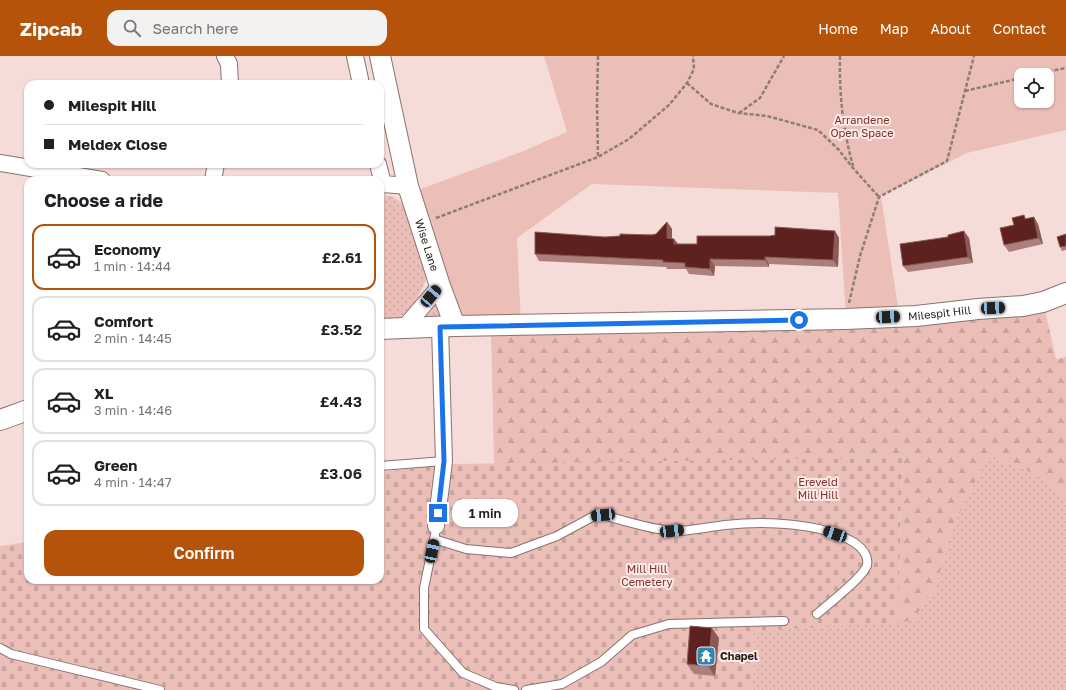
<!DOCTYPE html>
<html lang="en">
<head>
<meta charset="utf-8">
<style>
  body { margin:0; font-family:"Golos Text",sans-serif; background:#f2f2f2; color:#202124; height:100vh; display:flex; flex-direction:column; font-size:15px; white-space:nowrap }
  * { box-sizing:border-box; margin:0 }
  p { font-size:13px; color:#757577 }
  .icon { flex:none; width:22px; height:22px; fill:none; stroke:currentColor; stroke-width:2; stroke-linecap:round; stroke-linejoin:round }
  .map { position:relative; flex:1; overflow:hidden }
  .details { position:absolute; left:24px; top:120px; width:360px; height:408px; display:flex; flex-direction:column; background:#fff; border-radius:12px; box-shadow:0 1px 3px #0004 }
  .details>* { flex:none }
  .hud { position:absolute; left:24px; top:24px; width:360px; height:88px; border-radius:12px; box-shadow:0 1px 3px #0004; display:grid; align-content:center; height:88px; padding:0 20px; background:#fff }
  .buttons { position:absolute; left:1014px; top:12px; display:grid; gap:8px }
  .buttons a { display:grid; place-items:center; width:40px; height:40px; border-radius:8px; background:#fff; box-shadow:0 1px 3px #0004; font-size:20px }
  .end { position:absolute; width:18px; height:18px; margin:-9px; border:5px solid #1a73e8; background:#fff; box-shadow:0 0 0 2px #fff }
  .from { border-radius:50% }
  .bubble { position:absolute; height:28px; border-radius:12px; background:#fff; box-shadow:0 1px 3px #0004; font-size:13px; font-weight:600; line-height:28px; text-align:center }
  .car { position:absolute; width:12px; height:24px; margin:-12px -6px; border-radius:5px; box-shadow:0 0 3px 1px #0007; background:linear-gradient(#222 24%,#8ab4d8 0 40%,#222 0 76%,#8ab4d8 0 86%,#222 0) }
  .hud b { display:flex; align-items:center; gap:14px; height:38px; font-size:15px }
  .hud b+b { border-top:1px solid #e0e0e0 }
  .hud i { width:10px; height:10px; background:#202124 }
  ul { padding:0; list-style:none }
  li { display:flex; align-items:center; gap:12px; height:66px; margin:0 8px 6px; padding:0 12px; border:2px solid #e0e0e0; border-radius:12px }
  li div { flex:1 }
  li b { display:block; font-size:15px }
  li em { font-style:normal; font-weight:600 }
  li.selected { border-color:#b45309 }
  li>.icon { width:36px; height:36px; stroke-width:1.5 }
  h2 { padding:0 20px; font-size:18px; line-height:48px }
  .cta { display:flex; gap:8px; margin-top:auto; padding:8px 20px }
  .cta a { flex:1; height:46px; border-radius:12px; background:#b45309; color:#fff; font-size:16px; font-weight:600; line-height:46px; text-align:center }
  header { display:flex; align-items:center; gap:24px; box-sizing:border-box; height:56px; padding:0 20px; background:#b45309; color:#fff }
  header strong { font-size:19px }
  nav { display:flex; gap:22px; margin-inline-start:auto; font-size:14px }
  .search { width:280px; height:36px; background:#f2f2f2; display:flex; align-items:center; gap:10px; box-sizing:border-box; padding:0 14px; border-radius:12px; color:#757577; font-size:15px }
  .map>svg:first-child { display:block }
</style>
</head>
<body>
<header>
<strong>Zipcab</strong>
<div class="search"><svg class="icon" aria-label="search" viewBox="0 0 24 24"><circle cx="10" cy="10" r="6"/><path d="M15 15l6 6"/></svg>Search here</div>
<nav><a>Home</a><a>Map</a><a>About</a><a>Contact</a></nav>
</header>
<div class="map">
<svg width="1066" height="634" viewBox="0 0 1066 634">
  <defs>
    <pattern id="grass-dots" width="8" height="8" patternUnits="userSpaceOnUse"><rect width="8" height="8" fill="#ecbeb8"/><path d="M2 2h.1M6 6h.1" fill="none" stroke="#caa39e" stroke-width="1.8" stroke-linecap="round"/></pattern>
    <pattern id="forest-firs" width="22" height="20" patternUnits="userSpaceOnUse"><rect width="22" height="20" fill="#ecbeb8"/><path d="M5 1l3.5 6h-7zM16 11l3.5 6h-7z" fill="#caa39e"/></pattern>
    <pattern id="cemetery-stones" width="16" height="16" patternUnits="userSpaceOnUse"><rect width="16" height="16" fill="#ecbeb8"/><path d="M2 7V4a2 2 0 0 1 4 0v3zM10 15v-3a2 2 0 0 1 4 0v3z" fill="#caa39e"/></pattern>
  </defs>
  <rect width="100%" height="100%" fill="#f6dcd8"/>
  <!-- grass -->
  <path fill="url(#grass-dots)" d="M 382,139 L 392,140 L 402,147 L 425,212 L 426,224 L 415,247 L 400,262 L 382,267 L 380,265 L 380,141 Z
    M 440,242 L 448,263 L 419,266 Z
    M 988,400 L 1026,414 L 1053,429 L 1066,448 L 1066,634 L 753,634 L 754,575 L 913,564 L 935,533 L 954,468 Z"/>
  <!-- forest -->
  <path fill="url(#forest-firs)" d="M 1043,246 L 1056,303 L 1066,301 L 1066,448 L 1053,429 L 1026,414 L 988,400 L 954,468 L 935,533 L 913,564 L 898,567 L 902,402 L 494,408 L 491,270 Z"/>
  <!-- cemetery -->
  <path fill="url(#cemetery-stones)" d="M 902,402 L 898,567 L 754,575 L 753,634 L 0,634 L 0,490 L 28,486 L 28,524 L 380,524 L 380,416 L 451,408 Z"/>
  <!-- park -->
  <path fill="#ecbeb8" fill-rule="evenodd" d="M 544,0 L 1066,0 L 1066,74 L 967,97 L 881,140 L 899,257 L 846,261 L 838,137 L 592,128 L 517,182 L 521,269 L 456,271 L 410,137 L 521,96 L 567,76 ZM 1021,19 L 1047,19 L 1047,45 L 1021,45 Z"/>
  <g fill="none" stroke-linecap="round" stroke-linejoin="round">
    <!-- service casing -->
    <g stroke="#89726f" stroke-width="10">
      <path id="service" d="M 380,410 L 444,405
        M 435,479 L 424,532 L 424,573 L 463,617 L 496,631 L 514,634
        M 434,483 L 466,493 L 511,497 L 557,480 L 594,460 L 603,459 C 621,464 656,475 674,475 C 690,475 708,471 725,469 C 764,465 821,466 855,487 C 862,492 869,499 867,509 C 864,521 827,549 817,558
        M 0,592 L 11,598 L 160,634
        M 526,634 L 562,628 L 601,606 L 632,579 L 669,568 L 784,565"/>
    </g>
    <!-- minor casing -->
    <g stroke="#89726f" stroke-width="18">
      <path id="minor" d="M 225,0 L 229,8 L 230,28
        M 355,0 L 361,28
        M 0,107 L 102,124
        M 378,108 L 383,128 L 380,130
        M 213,124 L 216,108
        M 383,128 L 408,130
        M 403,273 L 440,230
        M 436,470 L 444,405 L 440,271"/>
    </g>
    <!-- tertiary casing -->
    <g stroke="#89726f" stroke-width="22">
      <g id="tertiary">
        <path id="s1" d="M 380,0 L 408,130 L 440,230 L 455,270"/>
        <path id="s2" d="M 380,273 L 455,270 L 846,263 L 916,260 L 978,253 L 1023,250 L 1043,246 L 1066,237"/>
        <path d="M 0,364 L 28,354"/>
      </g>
    </g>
    <!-- path -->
    <path stroke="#8e7c79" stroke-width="2.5" stroke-dasharray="4 2" stroke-linecap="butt" d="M 598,0 L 597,48 L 598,101
      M 840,0 C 839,38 843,74 853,110
      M 1031,19 L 1066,12
      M 687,27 L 711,48 L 738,57 L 767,60 L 818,74 L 838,93 L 853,112 L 879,141
      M 965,35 L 1021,22
      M 739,57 L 760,42 L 784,0
      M 436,162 L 598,101 L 629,83 L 669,49 L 687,27 L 694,13 L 693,0
      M 849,247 L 860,200 L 879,141 L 947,105 L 974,0"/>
    <!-- service -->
    <use href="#service" stroke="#fff" stroke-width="8"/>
    <!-- minor -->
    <use href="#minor" stroke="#fff" stroke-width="16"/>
    <!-- tertiary -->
    <use href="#tertiary" stroke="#fff" stroke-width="20"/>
  </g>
  <!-- wall -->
  <path fill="#aa7f7c" d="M 1024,159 L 1026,163 L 1038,168 L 1043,188 L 1009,196 L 1004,189 L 1014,169 Z
    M 667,166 L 672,173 L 672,183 L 674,183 L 678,188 L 697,188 L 770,180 L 835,175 L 839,182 L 838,211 L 769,208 L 769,211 L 715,210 L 714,220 L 689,218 L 686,213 L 667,213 L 666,211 L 539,205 L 535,198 L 605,181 L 656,178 Z
    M 1066,178 L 1066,194 L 1062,195 L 1060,191 Z
    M 948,181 L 969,182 L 973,207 L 908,216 L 903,210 Z
    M 719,582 L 715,620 L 694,618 L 687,608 Z"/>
  <!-- shaded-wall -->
  <path fill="#8b5a56" d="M 1034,161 L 1038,168 L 1043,188 L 1038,182 Z
    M 667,166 L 672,173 L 672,189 L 667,182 Z
    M 835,175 L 839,182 L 838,211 L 833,204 Z
    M 964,175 L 969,182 L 973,207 L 968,201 Z
    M 674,183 L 679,189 L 674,188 Z
    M 765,201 L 769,208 L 769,211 L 765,204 Z
    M 710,203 L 715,210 L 714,220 L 710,213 Z
    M 712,572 L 719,582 L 715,620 L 708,610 Z"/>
  <!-- building -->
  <path fill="#5d221f" stroke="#8b5a56" d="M 1024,159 L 1025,163 L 1034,161 L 1038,182 L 1004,189 L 1000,172 L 1014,169 L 1012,162 Z
    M 667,166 L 667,182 L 674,183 L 674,188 L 697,188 L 697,180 L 770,180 L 775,179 L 775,171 L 835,175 L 833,204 L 765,201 L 765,204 L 710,203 L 710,213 L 685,211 L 685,207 L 663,206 L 663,204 L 535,198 L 535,176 L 605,181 L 620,180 L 620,178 L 652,179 L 656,178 Z
    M 964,175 L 968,201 L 903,210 L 900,188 L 948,181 L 948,179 Z
    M 1066,178 L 1066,190 L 1060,191 L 1057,181 Z
    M 690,570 L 712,572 L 708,610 L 687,608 Z"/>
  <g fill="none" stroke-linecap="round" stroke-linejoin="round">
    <!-- route -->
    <path stroke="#1a73e8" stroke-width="5" d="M 438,457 L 444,405 L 440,271 L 799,264"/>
  </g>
  <!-- icons -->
  <defs>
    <g id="temple-square" transform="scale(1)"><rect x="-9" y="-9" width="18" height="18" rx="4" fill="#2f86b5" stroke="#fcece9"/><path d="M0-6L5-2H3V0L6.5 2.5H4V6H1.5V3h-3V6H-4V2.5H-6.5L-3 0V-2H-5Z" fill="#fff"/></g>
  </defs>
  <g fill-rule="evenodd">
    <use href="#temple-square" x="706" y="600"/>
  </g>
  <g text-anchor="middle" stroke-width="4" stroke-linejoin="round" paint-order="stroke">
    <!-- park labels -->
    <g font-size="11" fill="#802c28" stroke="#fcece9">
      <text x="862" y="68">Arrandene<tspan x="862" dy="13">Open Space</tspan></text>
      <text x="818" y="430">Ereveld<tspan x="818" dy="13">Mill Hill</tspan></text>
      <text x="647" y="517">Mill Hill<tspan x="647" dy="13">Cemetery</tspan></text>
    </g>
    <!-- street labels -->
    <g font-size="11" fill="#261c1b" stroke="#fcece9">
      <text dy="4" stroke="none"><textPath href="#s1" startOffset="195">Wise Lane</textPath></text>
      <text dy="4" stroke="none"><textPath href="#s2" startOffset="560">Milespit Hill</textPath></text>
    </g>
    <!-- poi labels -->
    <g font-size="11" font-weight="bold" fill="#261c1b" stroke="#fcece9" text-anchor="start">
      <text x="720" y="604">Chapel</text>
    </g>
  </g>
</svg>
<div class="buttons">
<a><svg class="icon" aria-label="locate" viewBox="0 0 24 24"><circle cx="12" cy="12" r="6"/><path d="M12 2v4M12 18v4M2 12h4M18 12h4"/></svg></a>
</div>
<i class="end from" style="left:799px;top:264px"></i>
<i class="end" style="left:438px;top:457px"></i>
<div class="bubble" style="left:452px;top:443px;width:66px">1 min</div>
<i class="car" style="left:431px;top:240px;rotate:40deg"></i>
<i class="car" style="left:993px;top:252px;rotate:87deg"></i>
<i class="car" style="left:888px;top:261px;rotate:87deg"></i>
<i class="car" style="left:603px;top:459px;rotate:265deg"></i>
<i class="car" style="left:672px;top:475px;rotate:83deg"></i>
<i class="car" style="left:835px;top:478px;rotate:290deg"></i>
<i class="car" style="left:432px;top:495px;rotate:12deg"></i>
<div class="hud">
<b><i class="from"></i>Milespit Hill</b>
<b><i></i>Meldex Close</b>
</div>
<section class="details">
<h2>Choose a ride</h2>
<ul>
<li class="selected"><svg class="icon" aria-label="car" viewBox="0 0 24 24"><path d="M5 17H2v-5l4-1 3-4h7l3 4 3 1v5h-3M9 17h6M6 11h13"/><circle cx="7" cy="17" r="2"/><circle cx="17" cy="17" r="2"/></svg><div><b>Economy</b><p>1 min · 14:44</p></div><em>£2.61</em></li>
<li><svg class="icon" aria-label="car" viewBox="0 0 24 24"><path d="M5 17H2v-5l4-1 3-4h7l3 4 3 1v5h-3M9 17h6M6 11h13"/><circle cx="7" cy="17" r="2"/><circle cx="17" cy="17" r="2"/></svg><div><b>Comfort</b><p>2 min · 14:45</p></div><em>£3.52</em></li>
<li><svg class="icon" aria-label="car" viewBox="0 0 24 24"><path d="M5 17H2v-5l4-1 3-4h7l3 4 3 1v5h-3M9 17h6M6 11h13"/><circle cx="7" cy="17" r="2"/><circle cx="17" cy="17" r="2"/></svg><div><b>XL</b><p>3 min · 14:46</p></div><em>£4.43</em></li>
<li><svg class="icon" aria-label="car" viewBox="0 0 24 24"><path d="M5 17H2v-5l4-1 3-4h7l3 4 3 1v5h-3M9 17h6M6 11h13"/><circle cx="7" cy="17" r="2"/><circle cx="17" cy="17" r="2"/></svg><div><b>Green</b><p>4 min · 14:47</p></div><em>£3.06</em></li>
</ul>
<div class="cta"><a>Confirm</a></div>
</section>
</div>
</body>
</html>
